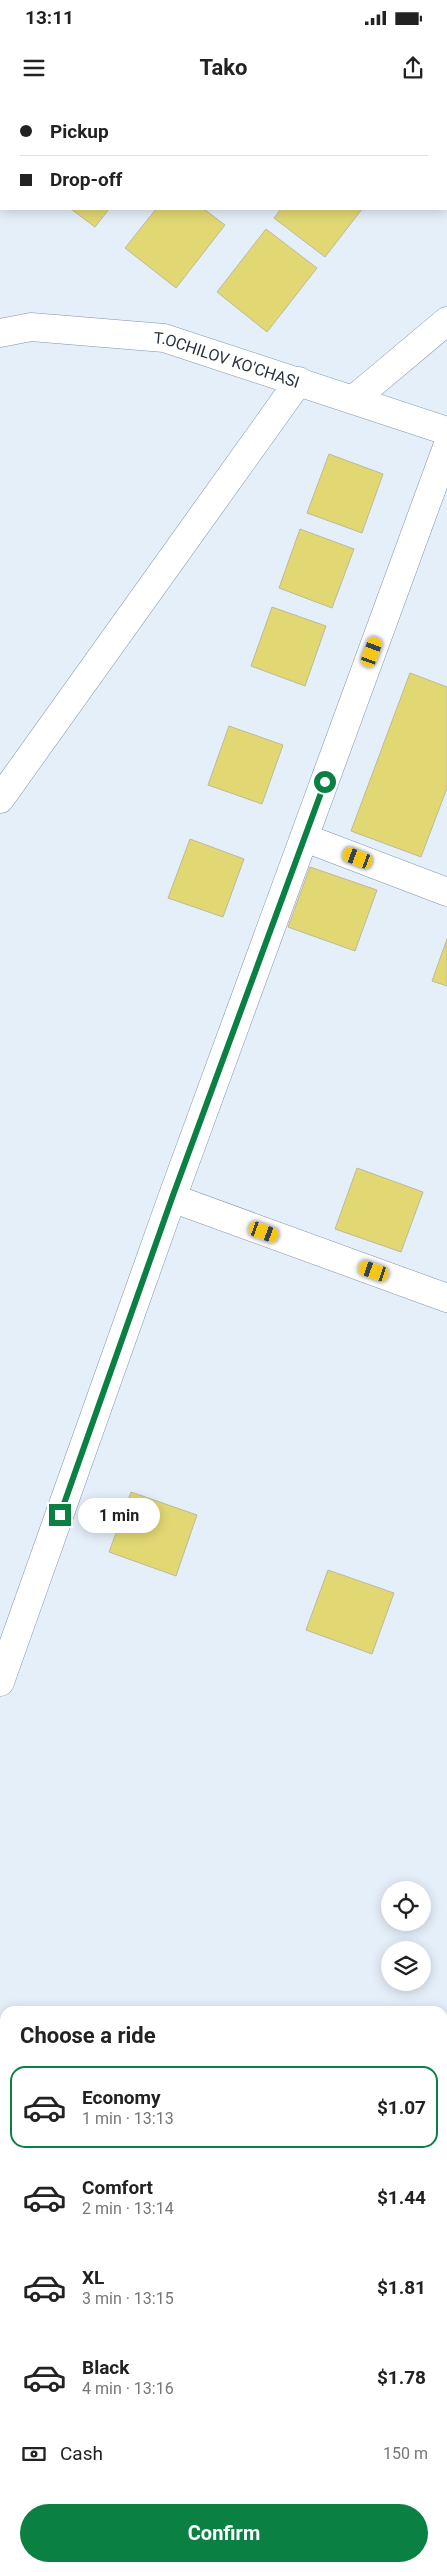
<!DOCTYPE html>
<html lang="en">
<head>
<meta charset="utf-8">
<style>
  body { margin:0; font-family:Roboto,sans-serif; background:#f6f6f6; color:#222; height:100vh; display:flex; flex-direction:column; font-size:19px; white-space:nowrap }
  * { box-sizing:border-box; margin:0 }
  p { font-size:16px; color:#767676 }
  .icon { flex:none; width:28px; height:28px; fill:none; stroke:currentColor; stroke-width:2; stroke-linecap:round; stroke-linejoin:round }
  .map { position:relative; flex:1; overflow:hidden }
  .panel { position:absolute; left:0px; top:1906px; width:448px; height:566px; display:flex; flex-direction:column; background:#fff; border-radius:15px 15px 0 0; box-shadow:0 2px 12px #0003 }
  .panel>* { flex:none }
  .hud { position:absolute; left:0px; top:0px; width:448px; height:110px; box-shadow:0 2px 12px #0003; display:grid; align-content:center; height:110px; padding:0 20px; background:#fff }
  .fabs { position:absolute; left:381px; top:1781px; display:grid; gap:10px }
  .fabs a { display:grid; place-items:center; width:50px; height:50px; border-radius:50%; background:#fff; box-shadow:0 2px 12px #0003; font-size:25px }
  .end { position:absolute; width:22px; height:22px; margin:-11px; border:6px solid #0b8043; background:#fff; box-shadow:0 0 0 2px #fff }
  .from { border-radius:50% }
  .bubble { position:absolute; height:35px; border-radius:18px; background:#fff; box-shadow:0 2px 12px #0003; font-size:16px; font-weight:700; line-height:35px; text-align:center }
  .car { position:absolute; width:15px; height:30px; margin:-15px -8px; border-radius:6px; box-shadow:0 0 4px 1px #0007; background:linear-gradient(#f5c518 24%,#345 0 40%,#f5c518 0 76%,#345 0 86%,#f5c518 0) }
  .hud b { display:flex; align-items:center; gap:18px; height:48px; font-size:19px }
  .hud b+b { border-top:1px solid #e0e0e0 }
  .hud i { width:12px; height:12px; background:#222 }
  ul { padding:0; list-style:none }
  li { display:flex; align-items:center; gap:15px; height:82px; margin:0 10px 8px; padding:0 10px; border:2px solid transparent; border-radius:15px }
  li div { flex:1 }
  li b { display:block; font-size:19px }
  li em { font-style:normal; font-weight:700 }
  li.active { border-color:#0b8043 }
  li>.icon { width:45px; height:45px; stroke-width:1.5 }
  h2 { padding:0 20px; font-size:22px; line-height:60px }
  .pay { display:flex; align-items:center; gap:12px; height:55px; padding:0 20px; font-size:19px }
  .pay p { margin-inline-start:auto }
  .primary-button { display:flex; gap:10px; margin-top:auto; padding:10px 20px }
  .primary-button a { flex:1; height:58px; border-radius:30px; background:#0b8043; color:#fff; font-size:20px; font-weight:700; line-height:58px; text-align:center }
  .status { display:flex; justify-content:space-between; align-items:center; height:35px; padding:0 25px; background:#fff; direction:ltr }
  .status svg { height:14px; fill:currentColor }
  header { display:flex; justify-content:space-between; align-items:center; height:65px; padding:0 20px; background:#fff; font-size:22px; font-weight:700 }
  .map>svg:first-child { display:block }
</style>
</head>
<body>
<div class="status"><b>13:11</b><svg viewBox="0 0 49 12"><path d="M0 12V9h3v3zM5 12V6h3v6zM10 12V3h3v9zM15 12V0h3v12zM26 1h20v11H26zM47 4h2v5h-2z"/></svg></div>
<header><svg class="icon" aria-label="menu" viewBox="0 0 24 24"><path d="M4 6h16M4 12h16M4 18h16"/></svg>Tako<svg class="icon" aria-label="share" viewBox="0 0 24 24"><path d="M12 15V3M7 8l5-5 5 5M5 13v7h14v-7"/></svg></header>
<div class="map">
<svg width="447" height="2472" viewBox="0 0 447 2472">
  <rect width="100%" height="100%" fill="#e5effa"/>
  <!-- building -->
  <path fill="#e1d773" stroke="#bdba99" d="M 71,109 L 109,109 L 95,127 Z
    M 156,109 L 204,109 L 225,125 L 176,188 L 125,148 Z
    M 281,109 L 362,109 L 325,157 L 274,118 Z
    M 266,129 L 317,168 L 267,232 L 217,192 Z
    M 329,354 L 383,374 L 362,433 L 307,413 Z
    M 300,429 L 354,449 L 332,508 L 279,488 Z
    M 272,507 L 326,526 L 305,586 L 251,566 Z
    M 410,573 L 447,587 L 447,688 L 421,757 L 351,731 Z
    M 229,626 L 283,645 L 262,704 L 208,685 Z
    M 190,739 L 244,759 L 223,817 L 168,798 Z
    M 310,767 L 377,790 L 355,851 L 288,827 Z
    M 447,839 L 447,886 L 432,881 Z
    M 357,1068 L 423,1092 L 401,1152 L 335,1129 Z
    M 131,1392 L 197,1415 L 176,1476 L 109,1452 Z
    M 328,1470 L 394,1493 L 372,1554 L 306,1530 Z"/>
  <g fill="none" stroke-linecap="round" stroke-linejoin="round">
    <!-- minor casing -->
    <g stroke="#7e95ae" stroke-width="29">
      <path id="minor" d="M 27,1 L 28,0
        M 0,36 L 1,35
        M 354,299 L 447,221
        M 0,699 L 299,281
        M 305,738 L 447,792
        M 172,1098 L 447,1198
        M 0,1582 L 172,1098 L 447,347
        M 0,2102 L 5,2103
        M 442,2175 L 447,2176"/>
    </g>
    <!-- secondary casing -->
    <g stroke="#7e95ae" stroke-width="29">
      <g id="secondary">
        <path id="s1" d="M 0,233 L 31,227 L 164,238 L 447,331"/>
      </g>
    </g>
    <!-- minor -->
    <use href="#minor" stroke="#fff" stroke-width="28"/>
    <!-- secondary -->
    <use href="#secondary" stroke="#fff" stroke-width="28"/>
  </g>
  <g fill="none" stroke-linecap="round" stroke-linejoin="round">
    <!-- route -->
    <path stroke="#0b8043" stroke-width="6" d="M 60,1415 L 172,1098 L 325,682"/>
  </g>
  <g text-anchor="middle" stroke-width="4.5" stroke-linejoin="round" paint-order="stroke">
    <!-- street labels -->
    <g font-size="16" fill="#29333d" stroke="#e5effa">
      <text dy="6" stroke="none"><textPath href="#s1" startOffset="231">T.OCHILOV KO'CHASI</textPath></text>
    </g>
  </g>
</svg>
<div class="fabs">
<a><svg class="icon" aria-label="locate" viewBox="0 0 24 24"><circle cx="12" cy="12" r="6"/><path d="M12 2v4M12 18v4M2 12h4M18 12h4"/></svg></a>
<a><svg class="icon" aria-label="layers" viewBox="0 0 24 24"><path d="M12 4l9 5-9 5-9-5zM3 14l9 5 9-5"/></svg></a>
</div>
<i class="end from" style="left:325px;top:682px"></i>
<i class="end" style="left:60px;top:1415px"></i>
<div class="bubble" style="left:78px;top:1398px;width:82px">1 min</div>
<i class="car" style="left:372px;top:552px;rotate:20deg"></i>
<i class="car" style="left:358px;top:758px;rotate:291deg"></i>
<i class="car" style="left:264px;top:1132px;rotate:110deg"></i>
<i class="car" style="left:374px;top:1171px;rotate:289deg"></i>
<div class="hud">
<b><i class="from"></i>Pickup</b>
<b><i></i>Drop-off</b>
</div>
<section class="panel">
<h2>Choose a ride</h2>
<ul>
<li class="active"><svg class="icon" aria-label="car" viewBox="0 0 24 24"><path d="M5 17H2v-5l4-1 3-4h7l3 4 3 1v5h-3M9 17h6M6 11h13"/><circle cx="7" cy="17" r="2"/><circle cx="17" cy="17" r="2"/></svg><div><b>Economy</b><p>1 min · 13:13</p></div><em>$1.07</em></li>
<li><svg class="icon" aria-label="car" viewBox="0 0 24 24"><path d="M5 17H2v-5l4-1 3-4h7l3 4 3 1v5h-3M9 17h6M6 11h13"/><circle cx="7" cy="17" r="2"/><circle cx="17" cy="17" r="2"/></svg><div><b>Comfort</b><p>2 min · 13:14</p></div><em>$1.44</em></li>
<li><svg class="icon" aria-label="car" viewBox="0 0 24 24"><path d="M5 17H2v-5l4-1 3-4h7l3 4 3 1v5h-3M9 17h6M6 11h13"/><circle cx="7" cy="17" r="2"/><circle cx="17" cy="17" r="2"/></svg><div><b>XL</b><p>3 min · 13:15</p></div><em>$1.81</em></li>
<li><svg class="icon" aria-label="car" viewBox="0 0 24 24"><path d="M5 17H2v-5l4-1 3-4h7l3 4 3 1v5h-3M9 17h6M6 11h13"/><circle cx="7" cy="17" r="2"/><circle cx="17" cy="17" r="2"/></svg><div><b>Black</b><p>4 min · 13:16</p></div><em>$1.78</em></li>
</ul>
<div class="pay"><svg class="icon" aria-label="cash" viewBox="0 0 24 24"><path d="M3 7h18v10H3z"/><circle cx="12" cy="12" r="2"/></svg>Cash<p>150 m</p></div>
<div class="primary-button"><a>Confirm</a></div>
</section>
</div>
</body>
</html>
